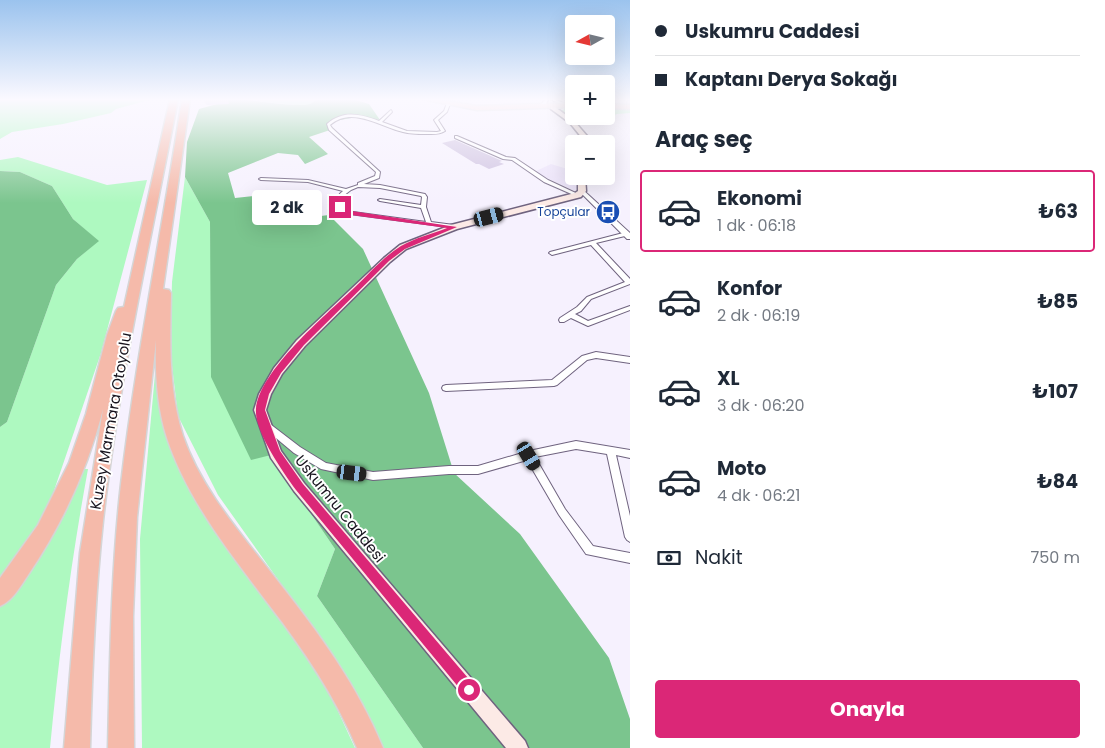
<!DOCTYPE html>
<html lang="tr">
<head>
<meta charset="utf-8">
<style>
  body { margin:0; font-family:Poppins,sans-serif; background:#f2f2f3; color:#1f2937; height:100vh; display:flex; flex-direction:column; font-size:19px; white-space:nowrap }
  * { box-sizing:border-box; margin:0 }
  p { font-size:16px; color:#747a83 }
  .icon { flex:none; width:28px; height:28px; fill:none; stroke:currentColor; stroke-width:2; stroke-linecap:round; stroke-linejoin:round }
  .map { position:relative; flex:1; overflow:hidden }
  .side { display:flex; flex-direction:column; background:#fff; width:475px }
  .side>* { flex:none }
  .banner { display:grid; align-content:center; height:110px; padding:0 25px; background:#fff }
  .needle { width:32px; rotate:262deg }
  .tools { position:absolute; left:565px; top:15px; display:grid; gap:10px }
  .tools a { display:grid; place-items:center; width:50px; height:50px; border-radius:5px; background:#fff; box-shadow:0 5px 20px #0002; font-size:25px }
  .end { position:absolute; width:22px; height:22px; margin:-11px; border:6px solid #db2777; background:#fff; box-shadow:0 0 0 2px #fff }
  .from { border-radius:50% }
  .bubble { position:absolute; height:35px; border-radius:5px; background:#fff; box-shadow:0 5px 20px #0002; font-size:16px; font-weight:700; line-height:35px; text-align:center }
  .car { position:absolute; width:15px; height:30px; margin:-15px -8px; border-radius:6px; box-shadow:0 0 4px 1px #0007; background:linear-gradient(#222 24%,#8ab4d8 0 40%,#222 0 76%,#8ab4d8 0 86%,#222 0) }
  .banner b { display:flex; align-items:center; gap:18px; height:48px; font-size:19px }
  .banner b+b { border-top:1px solid #e0e1e3 }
  .banner i { width:12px; height:12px; background:#1f2937 }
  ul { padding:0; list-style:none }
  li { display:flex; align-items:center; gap:15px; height:82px; margin:0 10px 8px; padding:0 15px; border:2px solid transparent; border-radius:5px }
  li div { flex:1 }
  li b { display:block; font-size:19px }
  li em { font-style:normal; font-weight:700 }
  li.active { border-color:#db2777 }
  li>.icon { width:45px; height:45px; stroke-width:1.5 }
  h2 { padding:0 25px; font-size:22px; line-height:60px }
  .pay { display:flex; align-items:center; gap:12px; height:55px; padding:0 25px; font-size:19px }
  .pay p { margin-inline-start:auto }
  .primary-button { display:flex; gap:10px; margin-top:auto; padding:10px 25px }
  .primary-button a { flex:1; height:58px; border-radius:5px; background:#db2777; color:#fff; font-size:20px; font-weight:700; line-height:58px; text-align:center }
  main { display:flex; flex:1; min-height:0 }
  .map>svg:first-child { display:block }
</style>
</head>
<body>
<main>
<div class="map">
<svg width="630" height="748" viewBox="0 0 630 748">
  <rect width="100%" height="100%" fill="#f6f1fe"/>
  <!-- built -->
  <path fill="#ece3fa" d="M 551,164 L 574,171 L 574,184 L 577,187 L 575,191 L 534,172 Z"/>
  <!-- green -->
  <path fill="#aef9c0" d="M 0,99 L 153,99 L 116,109 L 111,113 L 63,124 L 12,132 L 0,139 Z
    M 253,99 L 319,99 L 308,106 L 264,102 Z
    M 566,108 L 574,109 L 574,116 L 606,116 L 606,109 L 630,110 L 630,113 L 617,114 L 591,123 L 584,123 L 576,119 L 575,121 L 561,111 Z
    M 18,157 L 107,185 L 147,180 L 101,353 L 46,514 L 0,578 L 0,427 L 7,422 L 56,285 L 77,259 L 98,241 L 73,219 L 52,186 L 20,172 L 0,171 L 0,160 Z
    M 185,177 L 210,222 L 212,291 L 271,455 L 335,549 L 317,596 L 423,748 L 380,748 L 363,705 L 313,629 L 218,495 L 178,416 L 170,349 L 172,282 Z
    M 156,363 L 164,416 L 325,683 L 355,748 L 142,748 L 140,539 Z
    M 84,469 L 88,469 C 71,561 59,654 50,748 L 0,748 L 0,607 L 41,556 L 64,516 Z"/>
  <!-- forest -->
  <path fill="#7bc58e" d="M 227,99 C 254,99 279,106 305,105 C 311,105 314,101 319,99 C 333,94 355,100 369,104 L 380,120 L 357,117 L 329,122 L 330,130 L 309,137 L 328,154 L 305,164 L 298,155 L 278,153 L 228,173 L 235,198 L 280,193 L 304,218 L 329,215 L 363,249 L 429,393 L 454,473 L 520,534 L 609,658 L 630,719 L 630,748 L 423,748 L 317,596 L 335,549 L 271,455 L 251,460 L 211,377 L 210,222 L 185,177 L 187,142 L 199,109 L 228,101 Z
    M 0,171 L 20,172 L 52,186 L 73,219 L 99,241 L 77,259 L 56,285 L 7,422 L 0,427 Z"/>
  <!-- building -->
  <path fill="#cec1e0" d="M 207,99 L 228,99 L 229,104 L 207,105 L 204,102 Z
    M 455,140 L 502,161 L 499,162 L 504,164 L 489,169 L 479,164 L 476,164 L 442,143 Z"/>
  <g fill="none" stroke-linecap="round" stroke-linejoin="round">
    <!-- minor casing -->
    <g stroke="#6f637f" stroke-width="2">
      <path id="minor" d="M 550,99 L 554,99 L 568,105 L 565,106 Z
        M 447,103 L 450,104 L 447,112 L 438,120 L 445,131 C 439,135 433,134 426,134 C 419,134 411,134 403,132 C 379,126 352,106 330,125 L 332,128 L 380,172 L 379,178 L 364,184 L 380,185 L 425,194 L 427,197 L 426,207 L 431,222 L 454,225 L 457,227 L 456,228 L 342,213 C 336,205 334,198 343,191 L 308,182 L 261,180 L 259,179 L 261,178 L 308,180 L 346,189 L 358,185 L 358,183 L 375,176 L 376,172 L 329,130 L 327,124 C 343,110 360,114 379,121 L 391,110 L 392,112 L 382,122 L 407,131 L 437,132 L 441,131 L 434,120 L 444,111 ZM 358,187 L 380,188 L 421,196 L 422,197 L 421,205 L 380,199 L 378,200 L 380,201 L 421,208 L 426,222 L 346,211 L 342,203 L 343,196 L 351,190 Z
        M 455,136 L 457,136 L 506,157 L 515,158 L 548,180 L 580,195 L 576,196 L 544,182 L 512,160 L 503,159 L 455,138 Z
        M 627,232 L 630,234 L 629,235 L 596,243 L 630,279 L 630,284 L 591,299 L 581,311 L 575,314 L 588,321 L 630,306 L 630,310 L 588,326 L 571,318 L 564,322 L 560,322 L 559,320 L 560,318 L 577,307 L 587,297 L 625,282 L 591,245 L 552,255 L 549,253 L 550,252 Z
        M 596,352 L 630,357 L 630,363 L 596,358 L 587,360 L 557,385 L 554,386 L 446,391 L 443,390 L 442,388 L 443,386 L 446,385 L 552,380 L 582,356 Z
        M 267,423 L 270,424 L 300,447 L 326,463 L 373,472 L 449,466 L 478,466 L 529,451 L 576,441 L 630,450 L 630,458 L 616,455 L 630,516 L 630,542 L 627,540 L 625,537 L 607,454 L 576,449 L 535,457 L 565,509 L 593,546 L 630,553 L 630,563 L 586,554 L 559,515 L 527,460 L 478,474 L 449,474 L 373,480 L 321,469 L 294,453 L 264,428 L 263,426 L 264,424 Z"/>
    </g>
    <!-- tertiary casing -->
    <g stroke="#6f637f" stroke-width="2">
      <path id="tertiary" d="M 545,99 L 549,99 L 545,105 L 541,105 Z
        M 582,189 L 630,233 L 630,239 L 627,239 L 579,191 Z"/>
    </g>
    <!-- secondary casing -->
    <g stroke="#6f637f" stroke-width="3">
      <path id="secondary" d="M 551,107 L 555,107 L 574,121 L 594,144 L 587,144 L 570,123 L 551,109 Z
        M 578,176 L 585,176 L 586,191 L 581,197 L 457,229 L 406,249 L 390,262 L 305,346 L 282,374 L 271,394 L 266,410 L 281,451 L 304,483 L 525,741 L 528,748 L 506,748 L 294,491 L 271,458 L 254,410 L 259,394 L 274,368 L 297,340 L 384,258 L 400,245 L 451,225 L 575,193 L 578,191 Z"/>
    </g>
    <!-- primary casing -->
    <g stroke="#d5d5d6" stroke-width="3">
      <path id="primary" d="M 422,99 L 434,99 L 477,106 L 574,103 L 574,107 L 477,110 Z
        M 606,104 L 630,105 L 630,109 L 606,108 Z"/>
    </g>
    <!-- motorway casing -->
    <g stroke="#d5d5d6" stroke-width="3">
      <path id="motorway" d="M 170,99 L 178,99 C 151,239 119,379 103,521 C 95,596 92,672 90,748 L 64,748 L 80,553 L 103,409 C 88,468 62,525 28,575 C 20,587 12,601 0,606 L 0,578 L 38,525 L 69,463 L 86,414 L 107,335 L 116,311 L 118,308 L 124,307 Z
        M 182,99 L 190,99 L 163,289 L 169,290 L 171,293 C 170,341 168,389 183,436 C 201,489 242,535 276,579 C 318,632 357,685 383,748 L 357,748 C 335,696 304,650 270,606 C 231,554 188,501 167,438 C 157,407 155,373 156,340 L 137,517 L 133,616 L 134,748 L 108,748 C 110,660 111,571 121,484 C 136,355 163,227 182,99 Z"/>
    </g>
    <!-- minor -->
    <use href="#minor" fill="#fff" fill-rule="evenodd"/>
    <!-- tertiary -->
    <use href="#tertiary" fill="#fff" fill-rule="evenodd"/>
    <!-- secondary -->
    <use href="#secondary" fill="#fceae6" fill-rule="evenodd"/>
    <!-- primary -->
    <use href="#primary" fill="#f9d6cc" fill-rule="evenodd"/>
    <!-- motorway -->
    <use href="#motorway" fill="#f5baaa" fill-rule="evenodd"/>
  </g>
  <!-- sky -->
  <linearGradient id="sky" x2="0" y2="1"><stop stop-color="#9bc3ee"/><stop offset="0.49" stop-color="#fbf9ff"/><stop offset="1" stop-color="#fbf9ff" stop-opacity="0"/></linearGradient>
  <rect width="630" height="203" fill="url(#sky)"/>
  <!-- route -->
  <path fill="#db2777" d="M 338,206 L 342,206 L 345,210 L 457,227 L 405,249 L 389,261 L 304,345 L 281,373 L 269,394 L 265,410 L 280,451 L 303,484 L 474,685 L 476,690 L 474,695 L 469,697 L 465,695 L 296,490 C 283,472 254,431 256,409 C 259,371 326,315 353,289 C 368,275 383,257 401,246 C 415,238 432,234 447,228 L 344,214 Z"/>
  <!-- icons -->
  <defs>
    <g id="bus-disc" transform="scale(1.25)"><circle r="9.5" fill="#1a4fb4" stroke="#fff"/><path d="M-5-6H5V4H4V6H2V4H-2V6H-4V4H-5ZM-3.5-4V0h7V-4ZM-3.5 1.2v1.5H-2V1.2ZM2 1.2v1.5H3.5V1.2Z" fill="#fff"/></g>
  </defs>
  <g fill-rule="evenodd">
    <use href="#bus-disc" x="608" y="212"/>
  </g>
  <g text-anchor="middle" stroke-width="4" stroke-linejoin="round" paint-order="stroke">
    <!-- far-transit labels -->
    <g font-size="12" fill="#164399" stroke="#fff" text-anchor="end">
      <text x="590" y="216">Topçular</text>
    </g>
    <!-- street labels -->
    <g font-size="15" fill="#17131d" stroke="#fff">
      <text transform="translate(111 421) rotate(-80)" y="5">Kuzey Marmara Otoyolu</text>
      <text transform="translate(340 509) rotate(51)" y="5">Uskumru Caddesi</text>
    </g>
  </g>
</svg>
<div class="tools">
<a><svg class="needle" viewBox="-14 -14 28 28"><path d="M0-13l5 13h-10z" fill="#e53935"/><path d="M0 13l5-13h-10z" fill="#747a83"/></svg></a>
<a>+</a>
<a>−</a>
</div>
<i class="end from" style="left:469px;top:690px"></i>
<i class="end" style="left:340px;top:207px"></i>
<div class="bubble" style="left:252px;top:190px;width:70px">2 dk</div>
<i class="car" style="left:489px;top:217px;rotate:75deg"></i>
<i class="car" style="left:529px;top:456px;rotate:149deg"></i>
<i class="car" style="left:352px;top:473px;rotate:97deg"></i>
</div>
<section class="side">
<div class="banner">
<b><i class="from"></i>Uskumru Caddesi</b>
<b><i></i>Kaptanı Derya Sokağı</b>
</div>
<h2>Araç seç</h2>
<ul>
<li class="active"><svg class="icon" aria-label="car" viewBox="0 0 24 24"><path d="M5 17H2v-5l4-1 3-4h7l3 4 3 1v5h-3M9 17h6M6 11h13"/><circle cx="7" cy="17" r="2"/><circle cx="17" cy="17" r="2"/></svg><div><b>Ekonomi</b><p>1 dk · 06:18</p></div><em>₺63</em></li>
<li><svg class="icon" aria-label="car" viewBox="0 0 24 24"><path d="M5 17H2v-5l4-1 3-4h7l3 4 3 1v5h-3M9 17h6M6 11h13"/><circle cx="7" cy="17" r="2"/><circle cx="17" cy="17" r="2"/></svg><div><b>Konfor</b><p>2 dk · 06:19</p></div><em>₺85</em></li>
<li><svg class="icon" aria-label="car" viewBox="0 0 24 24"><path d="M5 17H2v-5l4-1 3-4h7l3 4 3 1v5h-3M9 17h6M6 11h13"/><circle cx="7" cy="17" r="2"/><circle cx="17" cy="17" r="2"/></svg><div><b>XL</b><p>3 dk · 06:20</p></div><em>₺107</em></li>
<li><svg class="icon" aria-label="car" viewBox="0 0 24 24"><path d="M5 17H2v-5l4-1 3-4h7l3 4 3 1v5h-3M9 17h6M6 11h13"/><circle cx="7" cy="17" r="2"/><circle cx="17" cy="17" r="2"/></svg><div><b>Moto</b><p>4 dk · 06:21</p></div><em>₺84</em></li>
</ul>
<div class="pay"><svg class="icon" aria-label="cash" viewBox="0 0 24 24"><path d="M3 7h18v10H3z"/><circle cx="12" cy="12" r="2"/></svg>Nakit<p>750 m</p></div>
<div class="primary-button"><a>Onayla</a></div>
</section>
</main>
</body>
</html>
